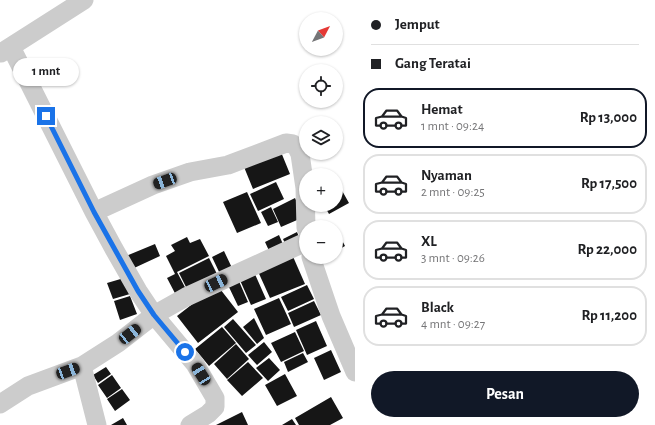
<!DOCTYPE html>
<html lang="id">
<head>
<meta charset="utf-8">
<style>
  body { margin:0; font-family:"Alegreya Sans",sans-serif; background:#f6f6f6; color:#202124; height:100vh; display:flex; flex-direction:column; font-size:15px; white-space:nowrap }
  * { box-sizing:border-box; margin:0 }
  p { font-size:13px; color:#757577 }
  .icon { flex:none; width:22px; height:22px; fill:none; stroke:currentColor; stroke-width:2; stroke-linecap:round; stroke-linejoin:round }
  .map { position:relative; flex:1; overflow:hidden }
  .panel { display:flex; flex-direction:column; background:#fff; width:300px }
  .panel>* { flex:none }
  .hud { display:grid; align-content:center; height:88px; padding:0 16px; background:#fff }
  .needle { width:26px; rotate:49deg }
  .fabs { position:absolute; left:299px; top:12px; display:grid; gap:8px }
  .fabs a { display:grid; place-items:center; width:44px; height:44px; border-radius:50%; background:#fff; box-shadow:0 1px 3px #0004; font-size:20px }
  .end { position:absolute; width:18px; height:18px; margin:-9px; border:5px solid #1a73e8; background:#fff; box-shadow:0 0 0 2px #fff }
  .from { border-radius:50% }
  .bubble { position:absolute; height:28px; border-radius:14px; background:#fff; box-shadow:0 1px 3px #0004; font-size:13px; font-weight:700; line-height:28px; text-align:center }
  .car { position:absolute; width:12px; height:24px; margin:-12px -6px; border-radius:5px; box-shadow:0 0 3px 1px #0007; background:linear-gradient(#222 24%,#8ab4d8 0 40%,#222 0 76%,#8ab4d8 0 86%,#222 0) }
  .hud b { display:flex; align-items:center; gap:14px; height:38px; font-size:15px }
  .hud b+b { border-top:1px solid #e0e0e0 }
  .hud i { width:10px; height:10px; background:#202124 }
  ul { padding:0; list-style:none }
  li { display:flex; align-items:center; gap:12px; height:60px; margin:0 8px 6px; padding:0 8px; border:2px solid #e0e0e0; border-radius:16px }
  li div { flex:1 }
  li b { display:block; font-size:15px }
  li em { font-style:normal; font-weight:700 }
  li.selected { border-color:#111827 }
  li>.icon { width:36px; height:36px; stroke-width:1.5 }
  .button { display:flex; gap:8px; margin-top:auto; padding:8px 16px }
  .button a { flex:1; height:46px; border-radius:24px; background:#111827; color:#fff; font-size:16px; font-weight:700; line-height:46px; text-align:center }
  main { display:flex; flex:1; min-height:0 }
  .map>svg:first-child { display:block }
</style>
</head>
<body>
<main>
<div class="map">
<svg width="355" height="425" viewBox="0 0 355 425">
  <rect width="100%" height="100%" fill="#fff"/>
  <!-- building -->
  <path fill="#161616" d="M 281,152 L 290,174 L 253,189 L 244,167 Z
    M 336,180 L 349,203 L 329,214 L 324,205 L 336,205 Z
    M 276,182 L 284,199 L 258,211 L 250,194 Z
    M 247,192 L 261,223 L 237,233 L 223,202 Z
    M 295,198 L 304,217 L 281,227 L 273,209 Z
    M 271,207 L 278,222 L 268,226 L 261,212 Z
    M 336,229 L 345,246 L 336,251 Z
    M 297,232 L 301,242 L 287,248 L 283,239 Z
    M 279,235 L 285,249 L 271,255 L 265,242 Z
    M 187,237 L 190,243 L 200,239 L 209,256 L 177,272 L 188,293 L 178,299 L 167,278 L 175,274 L 166,256 L 175,251 L 171,245 Z
    M 155,244 L 160,256 L 132,269 L 126,256 Z
    M 224,251 L 233,270 L 221,276 L 212,257 Z
    M 291,252 L 305,284 L 270,298 L 256,267 Z
    M 209,258 L 219,278 L 189,293 L 179,273 Z
    M 254,272 L 266,299 L 251,305 L 239,278 Z
    M 124,278 L 130,294 L 113,299 L 107,283 Z
    M 238,279 L 248,302 L 238,306 L 227,283 Z
    M 217,285 L 238,312 L 198,343 L 177,316 Z
    M 307,285 L 314,299 L 288,311 L 281,297 Z
    M 130,296 L 137,314 L 120,320 L 114,301 Z
    M 279,298 L 291,324 L 266,335 L 254,309 Z
    M 314,301 L 321,315 L 294,327 L 288,313 Z
    M 254,318 L 264,338 L 257,344 L 243,327 Z
    M 233,319 L 256,345 L 246,353 L 224,327 Z
    M 316,321 L 327,346 L 307,355 L 296,330 Z
    M 222,327 L 236,343 L 209,366 L 195,349 Z
    M 295,332 L 304,351 L 281,362 L 271,343 Z
    M 264,342 L 272,352 L 257,365 L 248,355 Z
    M 236,344 L 249,359 L 227,379 L 214,364 Z
    M 331,350 L 341,372 L 324,380 L 314,358 Z
    M 303,353 L 308,362 L 288,372 L 284,362 Z
    M 269,358 L 280,370 L 268,381 L 256,368 Z
    M 248,362 L 263,378 L 242,396 L 227,380 Z
    M 106,367 L 111,374 L 98,383 L 93,375 Z
    M 285,374 L 297,396 L 277,406 L 265,385 Z
    M 112,375 L 121,388 L 107,398 L 98,385 Z
    M 122,389 L 130,400 L 115,411 L 107,399 Z
    M 331,397 L 343,418 L 330,425 L 299,425 L 295,418 Z
    M 242,412 L 248,425 L 216,425 Z
    M 123,418 L 127,425 L 111,425 Z
    M 292,419 L 296,425 L 282,425 Z"/>
  <g fill="none" stroke-linecap="round" stroke-linejoin="round">
    <!-- street -->
    <path stroke="#ccc" stroke-width="19" d="M 11,47 L 94,212 L 114,249 L 138,291 L 154,315 L 195,364 L 215,398 L 215,407 L 208,414 L 190,425
      M 1,53 L 84,0
      M 94,212 L 153,185 L 190,172 L 228,165 L 286,143 L 293,144 L 297,148 L 300,154 L 305,188 L 306,228
      M 311,257 L 331,316 L 355,372
      M 82,366 L 97,425
      M 0,404 L 28,386 L 82,366 L 118,343 L 154,315 L 186,297 L 306,242"/>
  </g>
  <g fill="none" stroke-linecap="round" stroke-linejoin="round">
    <!-- route -->
    <path stroke="#1a73e8" stroke-width="5" d="M 46,116 L 94,212 L 138,291 L 154,315 L 185,352"/>
  </g>
</svg>
<div class="fabs">
<a><svg class="needle" viewBox="-14 -14 28 28"><path d="M0-13l5 13h-10z" fill="#e53935"/><path d="M0 13l5-13h-10z" fill="#757577"/></svg></a>
<a><svg class="icon" aria-label="locate" viewBox="0 0 24 24"><circle cx="12" cy="12" r="6"/><path d="M12 2v4M12 18v4M2 12h4M18 12h4"/></svg></a>
<a><svg class="icon" aria-label="layers" viewBox="0 0 24 24"><path d="M12 4l9 5-9 5-9-5zM3 14l9 5 9-5"/></svg></a>
<a>+</a>
<a>−</a>
</div>
<i class="end from" style="left:185px;top:352px"></i>
<i class="end" style="left:46px;top:116px"></i>
<div class="bubble" style="left:13px;top:58px;width:66px">1 mnt</div>
<i class="car" style="left:165px;top:181px;rotate:250deg"></i>
<i class="car" style="left:216px;top:283px;rotate:65deg"></i>
<i class="car" style="left:130px;top:334px;rotate:52deg"></i>
<i class="car" style="left:68px;top:371px;rotate:70deg"></i>
<i class="car" style="left:201px;top:374px;rotate:328deg"></i>
</div>
<section class="panel">
<div class="hud">
<b><i class="from"></i>Jemput</b>
<b><i></i>Gang Teratai</b>
</div>
<ul>
<li class="selected"><svg class="icon" aria-label="car" viewBox="0 0 24 24"><path d="M5 17H2v-5l4-1 3-4h7l3 4 3 1v5h-3M9 17h6M6 11h13"/><circle cx="7" cy="17" r="2"/><circle cx="17" cy="17" r="2"/></svg><div><b>Hemat</b><p>1 mnt · 09:24</p></div><em>Rp 13,000</em></li>
<li><svg class="icon" aria-label="car" viewBox="0 0 24 24"><path d="M5 17H2v-5l4-1 3-4h7l3 4 3 1v5h-3M9 17h6M6 11h13"/><circle cx="7" cy="17" r="2"/><circle cx="17" cy="17" r="2"/></svg><div><b>Nyaman</b><p>2 mnt · 09:25</p></div><em>Rp 17,500</em></li>
<li><svg class="icon" aria-label="car" viewBox="0 0 24 24"><path d="M5 17H2v-5l4-1 3-4h7l3 4 3 1v5h-3M9 17h6M6 11h13"/><circle cx="7" cy="17" r="2"/><circle cx="17" cy="17" r="2"/></svg><div><b>XL</b><p>3 mnt · 09:26</p></div><em>Rp 22,000</em></li>
<li><svg class="icon" aria-label="car" viewBox="0 0 24 24"><path d="M5 17H2v-5l4-1 3-4h7l3 4 3 1v5h-3M9 17h6M6 11h13"/><circle cx="7" cy="17" r="2"/><circle cx="17" cy="17" r="2"/></svg><div><b>Black</b><p>4 mnt · 09:27</p></div><em>Rp 11,200</em></li>
</ul>
<div class="button"><a>Pesan</a></div>
</section>
</main>
</body>
</html>
